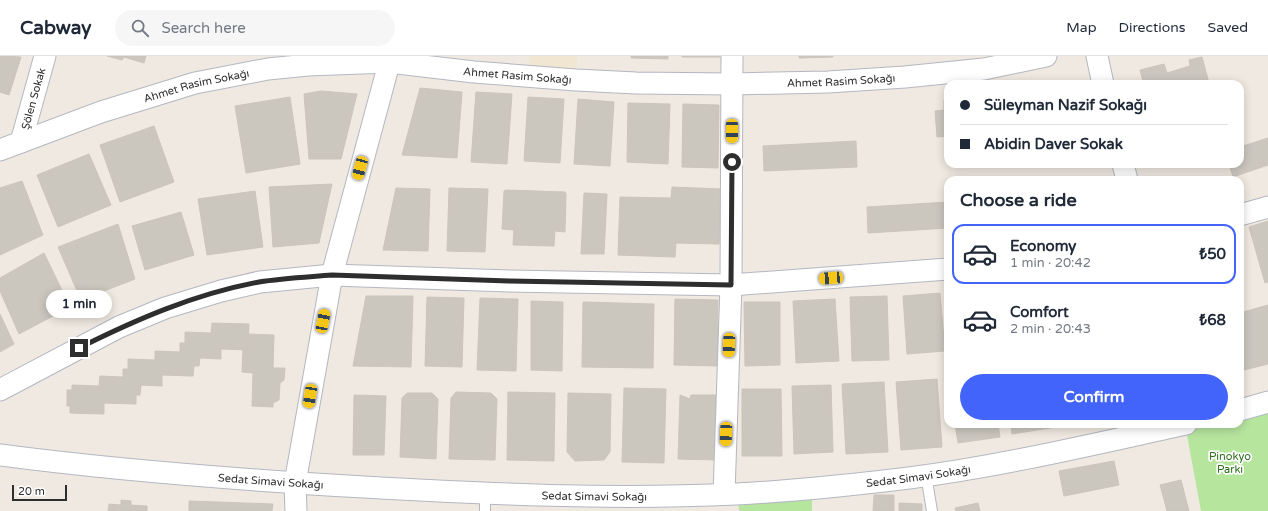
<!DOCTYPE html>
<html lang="en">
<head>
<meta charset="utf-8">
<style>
  body { margin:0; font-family:"Varela Round",sans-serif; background:#f6f6f7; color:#1f2937; height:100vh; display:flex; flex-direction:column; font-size:15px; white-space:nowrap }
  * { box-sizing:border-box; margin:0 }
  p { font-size:13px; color:#747a83 }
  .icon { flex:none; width:22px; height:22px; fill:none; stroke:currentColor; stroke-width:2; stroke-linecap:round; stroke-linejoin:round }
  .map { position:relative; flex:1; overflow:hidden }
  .sheet { position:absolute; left:944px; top:120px; width:300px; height:252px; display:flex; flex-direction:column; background:#fff; border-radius:12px; box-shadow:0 2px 10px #0003 }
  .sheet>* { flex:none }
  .guide { position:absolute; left:944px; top:24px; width:300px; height:88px; border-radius:12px; box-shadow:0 2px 10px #0003; display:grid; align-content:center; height:88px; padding:0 16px; background:#fff }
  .scale { position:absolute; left:12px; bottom:10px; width:55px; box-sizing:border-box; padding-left:4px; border:2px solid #2e2e2e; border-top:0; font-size:11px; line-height:14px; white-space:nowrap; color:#2e2e2e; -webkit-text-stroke:3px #fff; paint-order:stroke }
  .end { position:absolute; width:18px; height:18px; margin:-9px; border:5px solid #2e2e2e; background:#fff; box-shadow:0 0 0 2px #fff }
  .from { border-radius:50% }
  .bubble { position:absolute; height:28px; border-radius:14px; background:#fff; box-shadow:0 2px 10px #0003; font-size:13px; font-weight:800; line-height:28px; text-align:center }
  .car { position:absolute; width:12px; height:24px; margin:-12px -6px; border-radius:5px; box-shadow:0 0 3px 1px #0007; background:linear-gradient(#f5c518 24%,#345 0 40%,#f5c518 0 76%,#345 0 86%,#f5c518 0) }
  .guide b { display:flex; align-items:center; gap:14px; height:38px; font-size:15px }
  .guide b+b { border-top:1px solid #e0e1e3 }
  .guide i { width:10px; height:10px; background:#1f2937 }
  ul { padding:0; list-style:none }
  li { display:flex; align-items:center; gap:12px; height:60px; margin:0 8px 6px; padding:0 8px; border:2px solid transparent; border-radius:12px }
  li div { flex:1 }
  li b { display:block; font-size:15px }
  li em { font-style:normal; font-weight:800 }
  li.selected { border-color:#4264fb }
  li>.icon { width:36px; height:36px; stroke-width:1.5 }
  h2 { padding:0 16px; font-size:18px; line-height:48px }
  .button { display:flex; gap:8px; margin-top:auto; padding:8px 16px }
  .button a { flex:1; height:46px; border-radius:24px; background:#4264fb; color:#fff; font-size:16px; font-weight:800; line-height:46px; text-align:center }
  header { display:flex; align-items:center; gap:24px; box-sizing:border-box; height:56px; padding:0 20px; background:#fff; border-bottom:1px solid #e0e1e3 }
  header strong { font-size:19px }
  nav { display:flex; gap:22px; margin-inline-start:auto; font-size:14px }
  .search { width:280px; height:36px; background:#f6f6f7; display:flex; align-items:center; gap:10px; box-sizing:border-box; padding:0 14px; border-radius:22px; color:#747a83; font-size:15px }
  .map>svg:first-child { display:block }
</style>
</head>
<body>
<header>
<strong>Cabway</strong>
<div class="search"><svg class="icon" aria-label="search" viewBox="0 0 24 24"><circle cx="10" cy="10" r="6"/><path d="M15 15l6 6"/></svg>Search here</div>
<nav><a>Map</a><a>Directions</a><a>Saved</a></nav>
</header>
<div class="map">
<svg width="1268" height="455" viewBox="0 0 1268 455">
  <rect width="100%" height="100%" fill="#efe9e1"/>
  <!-- education -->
  <path fill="#f0e6d1" d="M 530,0 L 577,0 L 576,24 L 529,21 Z"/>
  <!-- green -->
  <path fill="#b6e59e" d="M 1268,346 L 1268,455 L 1201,455 L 1185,368 L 1240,368 L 1240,354 Z
    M 812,432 L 812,455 L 739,455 L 738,438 Z"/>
  <!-- building -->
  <path fill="#cbc7bf" stroke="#cbc5ba" d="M 0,0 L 21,1 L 9,39 L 0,36 Z
    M 107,0 L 146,0 L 144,7 L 124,1 L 122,4 Z
    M 631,0 L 668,0 L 668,3 L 631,2 Z
    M 682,0 L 720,0 L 720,1 L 682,1 Z
    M 799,0 L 833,0 L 833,1 L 799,2 Z
    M 1202,1 L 1209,27 L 1134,28 L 1143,25 L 1140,14 L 1164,8 L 1167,17 L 1190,10 L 1189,4 Z
    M 420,32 L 462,36 L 457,102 L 402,99 Z
    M 321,35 L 357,38 L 341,103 L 309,103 L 304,38 Z
    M 476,36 L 512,38 L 507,108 L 471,106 Z
    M 290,41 L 300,108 L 246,117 L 235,50 Z
    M 528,41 L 564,43 L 560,107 L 524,105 Z
    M 578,43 L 614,46 L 610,110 L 574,108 Z
    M 948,43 L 948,80 L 937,81 L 935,55 L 944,54 L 944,44 Z
    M 628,47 L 670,48 L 668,108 L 627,106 Z
    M 683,48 L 719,49 L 718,112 L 682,111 Z
    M 154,70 L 174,126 L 120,146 L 100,89 Z
    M 1268,82 L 1268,109 L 1233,121 L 1229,108 L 1240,108 L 1240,91 Z
    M 856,85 L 857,111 L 764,115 L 763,90 Z
    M 89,98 L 111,149 L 58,171 L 37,119 Z
    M 22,125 L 43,179 L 0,199 L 0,132 Z
    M 332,128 L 319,187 L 273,191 L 269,131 Z
    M 672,131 L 721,133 L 719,188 L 676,187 L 675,201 L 618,199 L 620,141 L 671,142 Z
    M 396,132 L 430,133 L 428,195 L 383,194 Z
    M 449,132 L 488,133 L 485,196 L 447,195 Z
    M 506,134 L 565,136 L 566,138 L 565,176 L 555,175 L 554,190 L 513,189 L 514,174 L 502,173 L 504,135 Z
    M 255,135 L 263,191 L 207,199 L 198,143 Z
    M 584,137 L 607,138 L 604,198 L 581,198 Z
    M 948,146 L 948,172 L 868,177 L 867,151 Z
    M 181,156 L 194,199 L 145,214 L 132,170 Z
    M 1268,165 L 1268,226 L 1265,227 L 1249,171 Z
    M 118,168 L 135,223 L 81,244 L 58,191 Z
    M 44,197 L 70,251 L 19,278 L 0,235 L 0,222 Z
    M 1240,218 L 1243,233 L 1240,234 Z
    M 940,237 L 945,295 L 907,298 L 903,240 Z
    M 366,240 L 413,240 L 411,311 L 353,310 Z
    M 887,240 L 889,304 L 852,305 L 850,241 Z
    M 427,241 L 464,242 L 462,311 L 425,310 Z
    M 480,242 L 518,243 L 516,315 L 477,314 Z
    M 675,243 L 718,244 L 717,310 L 674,309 Z
    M 835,243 L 839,305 L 796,307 L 793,245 Z
    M 531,245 L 563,246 L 562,315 L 531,314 Z
    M 583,246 L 654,248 L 653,312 L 582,311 Z
    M 744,246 L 780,246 L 780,309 L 745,310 Z
    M 1268,249 L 1268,308 L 1240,315 L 1240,257 Z
    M 0,258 L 14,288 L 0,296 Z
    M 212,267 L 249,268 L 248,294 L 221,293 L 221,303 L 200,302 L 199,310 L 194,310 L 193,320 L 162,319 L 162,330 L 141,329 L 140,339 L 136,339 L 136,348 L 104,347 L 104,358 L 70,357 L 70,350 L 67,350 L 67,334 L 72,334 L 72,329 L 99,330 L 100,320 L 123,321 L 123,313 L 128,313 L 128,303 L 155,304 L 155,295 L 180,296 L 180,287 L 185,287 L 185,276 L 211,277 Z
    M 248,278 L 274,279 L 273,312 L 285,312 L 284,324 L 280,327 L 279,344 L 273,347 L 273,351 L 252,350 L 253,317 L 242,316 L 243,293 L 248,294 Z
    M 937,323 L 942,391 L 901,394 L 896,326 Z
    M 884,326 L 888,396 L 846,398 L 842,328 Z
    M 831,329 L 833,396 L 794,398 L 792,330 Z
    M 624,332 L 666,333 L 664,407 L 622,406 Z
    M 742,333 L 781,333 L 782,400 L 742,400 Z
    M 456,336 L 491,337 L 497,343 L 495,404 L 449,403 L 451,342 Z
    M 508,336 L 555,337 L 554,405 L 507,404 Z
    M 407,337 L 432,337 L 438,343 L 436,403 L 400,401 L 402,342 Z
    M 568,337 L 611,338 L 610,396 L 604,404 L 575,405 L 567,396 Z
    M 354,339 L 386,340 L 384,399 L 353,399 Z
    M 680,339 L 690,343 L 691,339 L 717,339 L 715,404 L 678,403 Z
    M 955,368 L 998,368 L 1000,381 L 958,387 Z
    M 1011,368 L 1055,368 L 1056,371 L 1012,378 Z
    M 1114,405 L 1119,429 L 1064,440 L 1059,415 Z
    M 1181,424 L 1189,455 L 1167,455 L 1160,429 Z
    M 874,439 L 894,439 L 894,455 L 873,455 Z
    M 121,444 L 131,445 L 131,455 L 108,455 L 109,448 L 121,449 Z
    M 189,445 L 273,448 L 272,455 L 189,455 Z
    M 899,447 L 922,448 L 922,455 L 899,455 Z
    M 978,447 L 980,455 L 956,455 L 955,452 Z
    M 131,449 L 147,450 L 147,455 L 131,455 Z"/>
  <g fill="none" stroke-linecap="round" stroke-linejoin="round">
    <!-- service casing -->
    <g stroke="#b4b7c1" stroke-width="12">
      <path id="service" d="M 926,419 L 932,455
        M 485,455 L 485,437"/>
    </g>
    <!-- minor casing -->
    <g stroke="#b4b7c1" stroke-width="23">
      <g id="minor">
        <path d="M 1097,0 L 1103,28"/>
        <path id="s1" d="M 21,86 L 45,0"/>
        <path id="s2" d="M 0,94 L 101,56 L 195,27 L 268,13 L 308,9 L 389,6 L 474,16 L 576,24 L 636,27 L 732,28 L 828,26 L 905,21 L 984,13 L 1046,0"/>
        <path d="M 1123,108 L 1127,124"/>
        <path d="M 1240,159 L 1268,151"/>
        <path d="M 0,334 L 119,271 L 165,252 L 221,235 L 260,226 L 332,219 L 509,225 L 731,229 L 948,213"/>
        <path d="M 1240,354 L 1268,346"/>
        <path id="s3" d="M 0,399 C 121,415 243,424 364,431 C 488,438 612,444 736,438 C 794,435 852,429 909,422 C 1002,410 1094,388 1186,368"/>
        <path d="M 724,438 L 731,229 L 732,0"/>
        <path d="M 296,455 L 295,427 L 332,219 L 391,0"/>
      </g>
    </g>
    <!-- service -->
    <use href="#service" stroke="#fff" stroke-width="10"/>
    <!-- minor -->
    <use href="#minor" stroke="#fff" stroke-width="21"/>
  </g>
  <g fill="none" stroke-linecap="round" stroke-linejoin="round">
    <!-- route -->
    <path stroke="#2e2e2e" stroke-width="5" d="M 79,292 C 137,263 195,238 259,226 C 283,222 308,221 332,219 L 509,225 L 731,229 L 732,106"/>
  </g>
  <g text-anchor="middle" stroke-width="3.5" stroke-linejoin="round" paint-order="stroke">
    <!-- street labels -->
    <g font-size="11" fill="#2e2e2e" stroke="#fff">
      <text dy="4" stroke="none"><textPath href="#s2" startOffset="531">Ahmet Rasim Sokağı</textPath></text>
      <text dy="4" stroke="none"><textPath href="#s2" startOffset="855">Ahmet Rasim Sokağı</textPath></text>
      <text dy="4" stroke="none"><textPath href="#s2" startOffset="207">Ahmet Rasim Sokağı</textPath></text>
      <text dy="4" stroke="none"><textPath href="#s1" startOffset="45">Şölen Sokak</textPath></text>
      <text dy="4" stroke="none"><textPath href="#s3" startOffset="921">Sedat Simavi Sokağı</textPath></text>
      <text dy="4" stroke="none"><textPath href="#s3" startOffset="272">Sedat Simavi Sokağı</textPath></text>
      <text dy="4" stroke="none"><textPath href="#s3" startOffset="596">Sedat Simavi Sokağı</textPath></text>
    </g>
    <!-- park labels -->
    <g font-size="11" fill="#2c6e1b" stroke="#fff">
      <text x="1230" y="404">Pinokyo<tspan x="1230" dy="13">Parkı</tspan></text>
    </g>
  </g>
</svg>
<div class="scale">20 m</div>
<i class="end from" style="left:732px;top:106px"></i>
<i class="end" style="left:79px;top:292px"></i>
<div class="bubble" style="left:46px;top:234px;width:66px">1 min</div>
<i class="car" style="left:732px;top:75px;rotate:180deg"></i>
<i class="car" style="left:360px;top:112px;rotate:195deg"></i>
<i class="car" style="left:831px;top:222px;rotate:266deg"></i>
<i class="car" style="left:323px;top:265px;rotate:11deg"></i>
<i class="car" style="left:729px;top:289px;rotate:182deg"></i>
<i class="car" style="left:310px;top:340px;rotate:189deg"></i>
<i class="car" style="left:726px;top:378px;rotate:182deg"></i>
<div class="guide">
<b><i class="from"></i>Süleyman Nazif Sokağı</b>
<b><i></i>Abidin Daver Sokak</b>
</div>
<section class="sheet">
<h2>Choose a ride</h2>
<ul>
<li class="selected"><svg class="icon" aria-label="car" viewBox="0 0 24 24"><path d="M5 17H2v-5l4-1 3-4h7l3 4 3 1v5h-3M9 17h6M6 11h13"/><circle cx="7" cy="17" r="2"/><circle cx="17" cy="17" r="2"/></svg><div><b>Economy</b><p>1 min · 20:42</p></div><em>₺50</em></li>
<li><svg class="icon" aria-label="car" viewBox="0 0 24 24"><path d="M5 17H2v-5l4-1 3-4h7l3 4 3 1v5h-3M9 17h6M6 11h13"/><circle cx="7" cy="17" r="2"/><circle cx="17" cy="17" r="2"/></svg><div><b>Comfort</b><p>2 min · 20:43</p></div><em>₺68</em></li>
</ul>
<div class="button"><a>Confirm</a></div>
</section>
</div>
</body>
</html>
